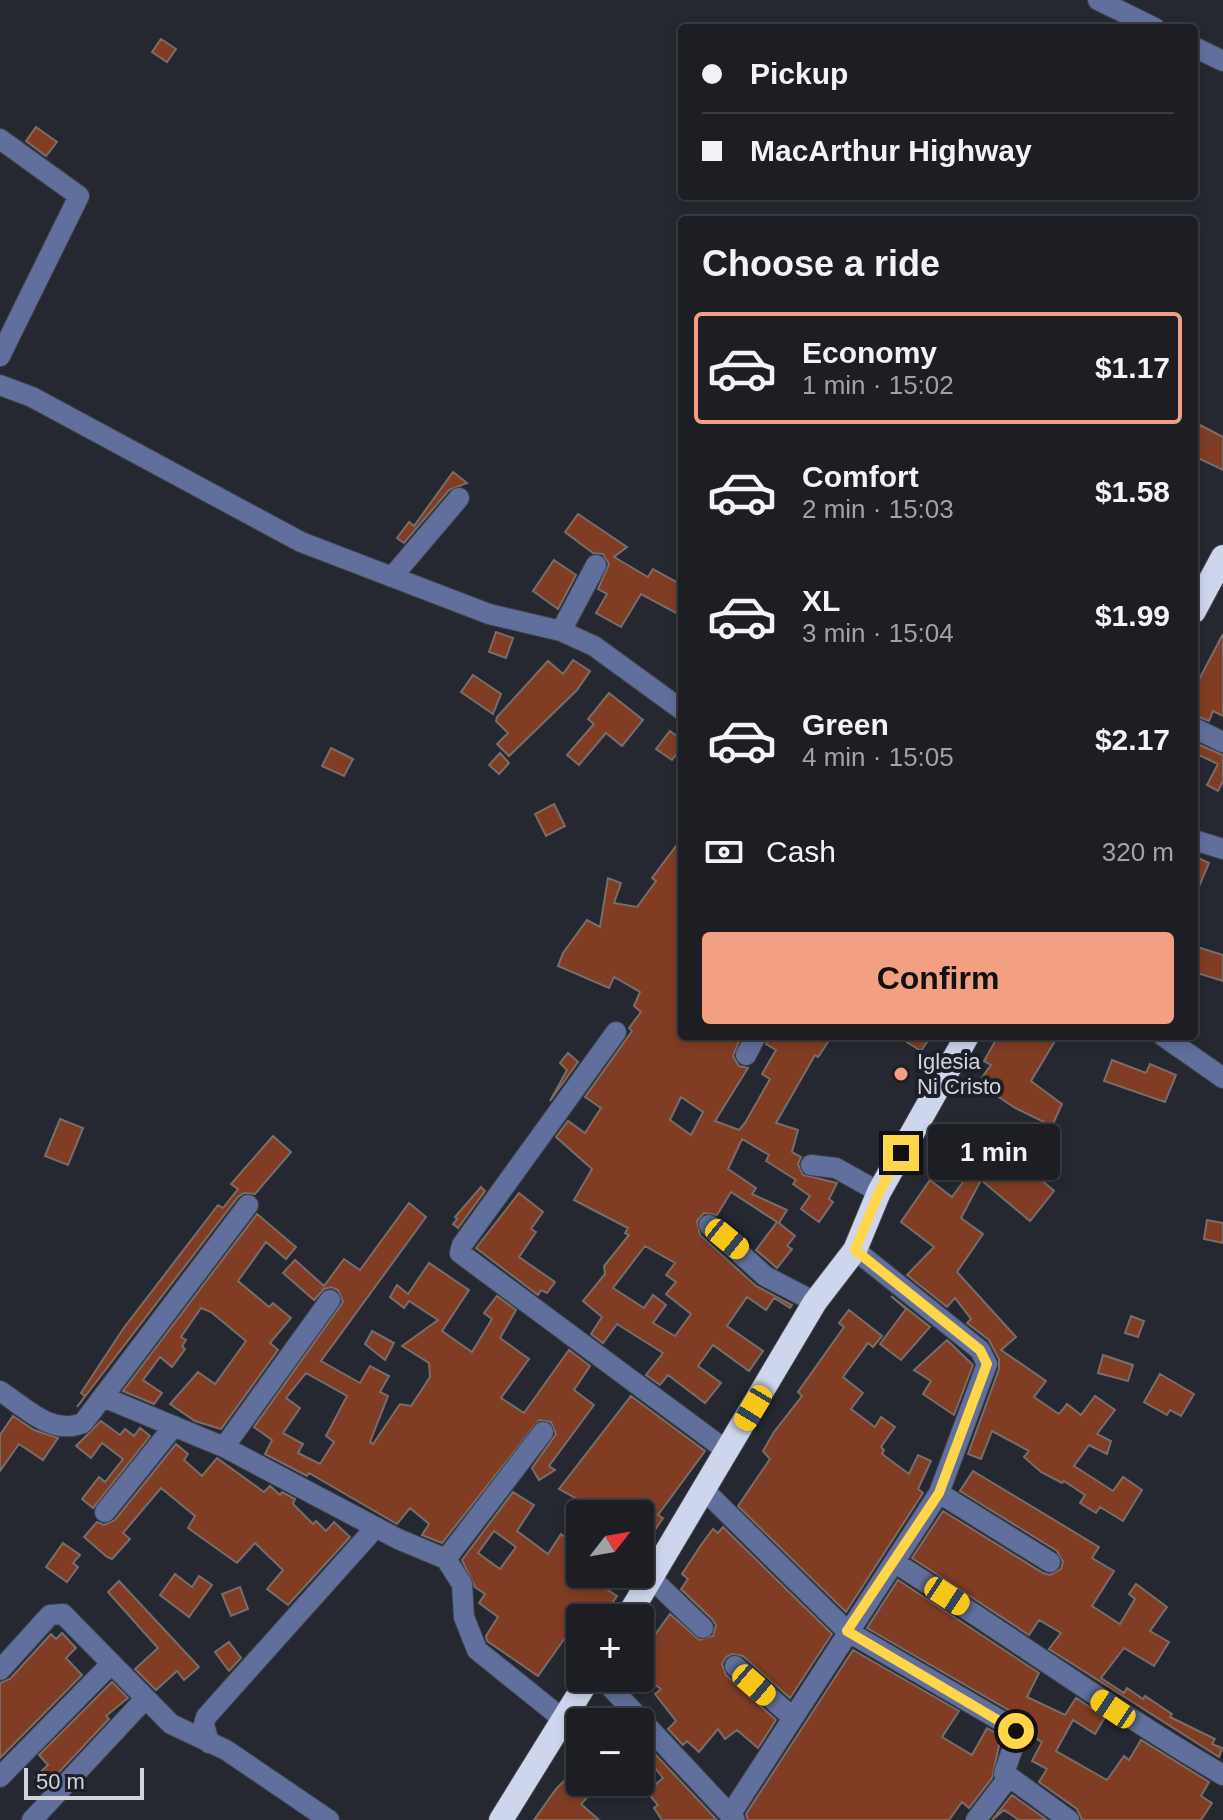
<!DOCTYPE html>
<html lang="en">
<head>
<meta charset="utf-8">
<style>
  body { margin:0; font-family:Helvetica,sans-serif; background:#292b31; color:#f1f3f6; height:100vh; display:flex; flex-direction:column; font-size:30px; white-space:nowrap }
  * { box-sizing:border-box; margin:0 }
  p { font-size:26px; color:#a0a2a6 }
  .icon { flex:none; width:44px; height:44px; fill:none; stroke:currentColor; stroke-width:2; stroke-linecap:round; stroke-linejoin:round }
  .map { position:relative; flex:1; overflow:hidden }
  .panel { position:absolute; left:678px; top:216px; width:520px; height:824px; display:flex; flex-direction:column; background:#1c1e24; border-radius:8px; box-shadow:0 4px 12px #0003,0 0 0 2px #3a3c41 }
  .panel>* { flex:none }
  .hud { position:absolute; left:678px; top:24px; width:520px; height:176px; border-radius:8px; box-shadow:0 4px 12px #0003,0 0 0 2px #3a3c41; display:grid; align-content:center; height:176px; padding:0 24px; background:#1c1e24 }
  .needle { width:52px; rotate:59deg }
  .fabs { position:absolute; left:566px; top:1500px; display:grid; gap:16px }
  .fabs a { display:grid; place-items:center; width:88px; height:88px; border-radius:8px; background:#1c1e24; box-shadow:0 4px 12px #0003,0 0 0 2px #3a3c41; font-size:40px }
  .scale { position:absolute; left:24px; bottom:20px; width:120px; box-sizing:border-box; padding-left:8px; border:4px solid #d1d3d8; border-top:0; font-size:22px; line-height:28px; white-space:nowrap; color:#d1d3d8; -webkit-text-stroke:6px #1c1f27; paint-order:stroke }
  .end { position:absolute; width:36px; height:36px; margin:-18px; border:10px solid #ffd54a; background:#111; box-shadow:0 0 0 4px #111 }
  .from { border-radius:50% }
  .bubble { position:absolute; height:56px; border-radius:8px; background:#1c1e24; box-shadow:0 4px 12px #0003,0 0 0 2px #3a3c41; font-size:26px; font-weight:700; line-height:56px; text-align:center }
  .car { position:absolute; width:24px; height:48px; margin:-24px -12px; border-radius:10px; box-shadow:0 0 6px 2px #0007; background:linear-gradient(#f5c518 24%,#345 0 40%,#f5c518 0 76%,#345 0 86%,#f5c518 0) }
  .hud b { display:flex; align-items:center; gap:28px; height:76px; font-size:30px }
  .hud b+b { border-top:2px solid #3a3c41 }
  .hud i { width:20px; height:20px; background:#f1f3f6 }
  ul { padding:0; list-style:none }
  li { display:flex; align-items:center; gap:24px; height:112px; margin:0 16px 12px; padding:0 8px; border:4px solid transparent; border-radius:8px }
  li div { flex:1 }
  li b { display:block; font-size:30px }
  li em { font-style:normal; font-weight:700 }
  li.current { border-color:#f3a082 }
  li>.icon { width:72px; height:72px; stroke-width:1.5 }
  h2 { padding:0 24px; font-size:36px; line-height:96px }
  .pay { display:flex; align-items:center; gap:20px; height:88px; padding:0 24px; font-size:30px }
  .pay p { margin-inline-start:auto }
  .primary-button { display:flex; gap:16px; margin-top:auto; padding:16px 24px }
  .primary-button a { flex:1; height:92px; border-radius:8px; background:#f3a082; color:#111; font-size:32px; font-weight:700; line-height:92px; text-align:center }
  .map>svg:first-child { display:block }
</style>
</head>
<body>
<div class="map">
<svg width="1223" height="1820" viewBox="0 0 1223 1820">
  <rect width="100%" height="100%" fill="#252830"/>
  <!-- building -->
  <path fill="#803d24" stroke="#786d69" stroke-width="2" fill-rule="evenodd" d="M 161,39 L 176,49 L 167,62 L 152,52 Z
    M 36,127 L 57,142 L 46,156 L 26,141 Z
    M 1194,422 L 1223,437 L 1223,470 L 1194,456 Z
    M 453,472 L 467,483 L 449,490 L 404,543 L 397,538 L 409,522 L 414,526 Z
    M 578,514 L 627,547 L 614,557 L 648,577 L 653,569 L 682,585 L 682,601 L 676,613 L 641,594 L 621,627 L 596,613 L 607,594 L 598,589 L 609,564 L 603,554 L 593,553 L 565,532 Z
    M 554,560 L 576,575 L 558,609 L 533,591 Z
    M 496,632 L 513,638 L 506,658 L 489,652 Z
    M 1223,634 L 1223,716 L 1213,711 L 1209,721 L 1194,715 L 1194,689 Z
    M 573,660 L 590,671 L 577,690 L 509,756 L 497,744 L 508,733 L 496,721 L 497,717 L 548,661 L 563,674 Z
    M 473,675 L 501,694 L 493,714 L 461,692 Z
    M 609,693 L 643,720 L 622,746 L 606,733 L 579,765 L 567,755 L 594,724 L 588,719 Z
    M 670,731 L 682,740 L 682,747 L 672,760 L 656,749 Z
    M 1195,743 L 1223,755 L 1223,781 L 1218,791 L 1207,785 L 1218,764 L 1194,753 Z
    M 331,748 L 353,759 L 344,776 L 322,766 Z
    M 500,753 L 509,763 L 499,774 L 489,765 Z
    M 554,804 L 565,826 L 546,836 L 535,814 Z
    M 682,838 L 682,1036 L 741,1036 L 733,1056 L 739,1066 L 748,1068 L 715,1121 L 739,1130 L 745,1123 L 770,1079 L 762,1074 L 776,1050 L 766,1044 L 769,1036 L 832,1036 L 818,1057 L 815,1055 L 776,1123 L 798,1130 L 792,1152 L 801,1157 L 798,1164 L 803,1175 L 837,1183 L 829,1199 L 833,1202 L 819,1222 L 801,1209 L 810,1196 L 793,1184 L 796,1180 L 766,1161 L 769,1155 L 742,1139 L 728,1169 L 756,1188 L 752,1194 L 787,1210 L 779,1223 L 795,1236 L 787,1246 L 792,1249 L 777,1268 L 756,1250 L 777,1222 L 731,1192 L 717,1215 L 704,1213 L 697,1221 L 700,1235 L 756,1286 L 792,1305 L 790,1308 L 774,1298 L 766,1310 L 747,1297 L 727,1326 L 763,1351 L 749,1371 L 713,1345 L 698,1366 L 721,1383 L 705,1403 L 668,1375 L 660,1385 L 646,1375 L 663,1353 L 617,1324 L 603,1343 L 591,1334 L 602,1317 L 583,1301 L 605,1274 L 604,1266 L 629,1235 L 625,1233 L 628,1228 L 574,1200 L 592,1169 L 556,1137 L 568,1121 L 585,1133 L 601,1108 L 585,1097 L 632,1031 L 629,1028 L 641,1012 L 634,1006 L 640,992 L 614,977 L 609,988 L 558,966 L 563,953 L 587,920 L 600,927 L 608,878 L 621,883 L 614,903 L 637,907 L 656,881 L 652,878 ZM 681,1097 L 703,1112 L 691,1135 L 670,1120 ZM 645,1246 L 675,1263 L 666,1275 L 676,1282 L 666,1294 L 691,1314 L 675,1336 L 653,1323 L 666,1305 L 653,1295 L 644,1308 L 613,1288 Z
    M 1194,856 L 1209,863 L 1194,898 Z
    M 1194,946 L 1223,955 L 1223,981 L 1194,972 Z
    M 897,1036 L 931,1036 L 921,1051 Z
    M 998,1036 L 1058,1036 L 1031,1081 L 1062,1104 L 1052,1126 L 1015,1108 L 978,1083 L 991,1065 L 984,1061 Z
    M 568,1053 L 578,1062 L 550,1101 L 567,1070 L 560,1063 Z
    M 1112,1060 L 1146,1073 L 1150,1064 L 1176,1075 L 1165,1102 L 1104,1081 Z
    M 60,1119 L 83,1128 L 68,1165 L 45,1156 Z
    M 952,1132 L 977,1148 L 987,1133 L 1054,1191 L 1030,1221 L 981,1180 L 961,1218 L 983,1234 L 957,1272 L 1016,1337 L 1001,1350 L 1046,1381 L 1034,1397 L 1059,1414 L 1067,1404 L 1081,1415 L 1095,1396 L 1115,1410 L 1097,1434 L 1111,1441 L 1107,1454 L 1089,1445 L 1074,1466 L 1113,1491 L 1123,1477 L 1142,1490 L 1123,1521 L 1100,1507 L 1096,1513 L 1080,1503 L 1085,1495 L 1064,1481 L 1062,1483 L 1041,1472 L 1024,1457 L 1029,1451 L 992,1431 L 981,1459 L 968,1454 L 999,1369 L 999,1359 L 989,1340 L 967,1323 L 971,1319 L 955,1298 L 947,1307 L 907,1275 L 934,1247 L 901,1222 L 930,1180 L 952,1197 L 976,1164 L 945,1143 Z
    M 273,1136 L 291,1152 L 255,1194 L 244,1193 L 238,1197 L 77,1407 L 85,1396 L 81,1393 L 123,1329 L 218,1205 L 223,1208 L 238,1189 L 231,1184 Z
    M 481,1187 L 485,1191 L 458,1228 L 453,1224 L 457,1219 L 455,1217 Z
    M 519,1193 L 543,1212 L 531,1229 L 536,1232 L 519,1257 L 555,1282 L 547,1293 L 541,1290 L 538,1295 L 476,1248 Z
    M 409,1203 L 426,1217 L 321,1361 L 360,1383 L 370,1366 L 389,1376 L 380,1392 L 388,1396 L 370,1442 L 373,1444 L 400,1404 L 411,1406 L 430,1377 L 429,1363 L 402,1346 L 438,1320 L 409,1301 L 404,1308 L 390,1297 L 397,1285 L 408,1294 L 429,1263 L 469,1290 L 442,1331 L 472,1352 L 492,1319 L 484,1313 L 497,1296 L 516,1310 L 500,1338 L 529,1359 L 501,1398 L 524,1413 L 569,1350 L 590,1366 L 574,1390 L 594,1405 L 549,1466 L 555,1470 L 539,1480 L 532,1468 L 556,1434 L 551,1422 L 539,1420 L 442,1543 L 422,1535 L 429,1524 L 410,1508 L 397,1524 L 309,1473 L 307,1476 L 265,1454 L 272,1440 L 254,1427 L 343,1302 L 338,1290 L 331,1287 L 324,1289 L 314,1300 L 283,1273 L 295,1260 L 324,1286 L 344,1259 L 360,1270 ZM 306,1373 L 347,1396 L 326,1436 L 334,1442 L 320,1464 L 298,1453 L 303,1444 L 283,1433 L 300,1408 L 286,1398 Z
    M 257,1214 L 296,1247 L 286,1259 L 266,1242 L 238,1281 L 269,1307 L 273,1303 L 291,1318 L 270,1343 L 278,1350 L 221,1429 L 195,1421 L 170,1404 L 198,1372 L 215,1384 L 246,1341 L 211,1312 L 201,1308 L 181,1337 L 186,1340 L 182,1346 L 185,1349 L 172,1367 L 160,1357 L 143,1380 L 162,1393 L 154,1404 L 123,1391 Z
    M 1207,1220 L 1223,1223 L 1223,1243 L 1204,1239 Z
    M 891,1296 L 930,1327 L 901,1360 L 880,1344 L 906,1309 Z
    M 849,1310 L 882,1336 L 873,1347 L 868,1343 L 843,1377 L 863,1393 L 851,1409 L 875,1427 L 881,1417 L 895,1427 L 881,1447 L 884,1450 L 882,1454 L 909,1474 L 918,1455 L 931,1461 L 918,1489 L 923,1493 L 846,1612 L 738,1506 L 770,1459 L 763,1451 L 774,1432 L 802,1396 L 798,1392 L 844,1327 L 839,1323 Z
    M 1131,1316 L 1144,1321 L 1138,1337 L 1125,1333 Z
    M 372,1331 L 394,1343 L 385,1360 L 365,1344 Z
    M 947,1340 L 973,1365 L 954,1415 L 923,1394 L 931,1381 L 914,1370 Z
    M 1103,1355 L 1133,1365 L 1128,1381 L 1098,1373 Z
    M 1160,1374 L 1194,1394 L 1181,1416 L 1170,1410 L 1167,1415 L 1144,1402 Z
    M 631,1396 L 705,1451 L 658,1515 L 663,1518 L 640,1552 L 640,1514 L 582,1514 L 572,1508 L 577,1499 L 559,1489 Z
    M 13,1416 L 34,1430 L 58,1438 L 43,1460 L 19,1444 L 0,1471 L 0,1435 Z
    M 101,1421 L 120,1435 L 125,1429 L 134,1436 L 140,1428 L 150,1436 L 93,1508 L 82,1499 L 99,1477 L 105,1482 L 123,1459 L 102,1443 L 91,1458 L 76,1446 Z
    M 176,1444 L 188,1454 L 184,1460 L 202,1476 L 217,1458 L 264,1492 L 270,1486 L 280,1495 L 282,1492 L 295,1499 L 293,1504 L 313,1524 L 316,1521 L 326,1531 L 334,1522 L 350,1537 L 288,1605 L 267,1589 L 283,1570 L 255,1543 L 237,1563 L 188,1528 L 195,1516 L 161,1488 L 123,1533 L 130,1539 L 112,1559 L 107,1557 L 84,1537 L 97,1522 L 104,1525 L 115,1520 Z
    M 973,1471 L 1099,1547 L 1092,1558 L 1114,1571 L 1092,1606 L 1120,1624 L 1135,1599 L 1129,1594 L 1136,1584 L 1167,1607 L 1150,1631 L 1169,1642 L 1154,1666 L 1124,1648 L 1101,1678 L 1124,1693 L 1127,1688 L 1143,1699 L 1145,1696 L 1172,1714 L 1170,1717 L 1215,1739 L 1212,1744 L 1222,1748 L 1219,1757 L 1049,1649 L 1061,1633 L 1039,1620 L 1029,1635 L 912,1558 L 943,1511 L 1043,1573 L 1050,1575 L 1061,1569 L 1063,1562 L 1057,1551 L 960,1491 Z
    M 513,1492 L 534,1505 L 517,1531 L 548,1554 L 561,1534 L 570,1541 L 580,1525 L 580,1574 L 599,1574 L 594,1581 L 617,1596 L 602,1618 L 580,1618 L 580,1629 L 574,1625 L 538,1676 L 487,1641 L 486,1636 L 498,1617 L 479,1603 L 485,1594 L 475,1587 L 462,1560 ZM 494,1531 L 516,1547 L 500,1569 L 478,1553 Z
    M 723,1527 L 832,1634 L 790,1698 L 743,1656 L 732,1654 L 726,1657 L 722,1664 L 726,1675 L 776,1720 L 758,1748 L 737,1730 L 725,1739 L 718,1729 L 699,1752 L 687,1741 L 683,1745 L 668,1729 L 676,1721 L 655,1694 L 661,1689 L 640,1674 L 640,1647 L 645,1640 L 649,1643 L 670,1614 L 699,1640 L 713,1636 L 716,1625 L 712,1619 L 681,1589 L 688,1579 L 682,1574 L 701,1545 L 713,1529 L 718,1533 Z
    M 63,1543 L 80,1555 L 73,1563 L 78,1567 L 67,1582 L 46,1567 Z
    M 175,1574 L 192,1587 L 199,1576 L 212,1585 L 189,1617 L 160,1595 Z
    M 898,1580 L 1039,1673 L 1027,1697 L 1065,1715 L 1076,1698 L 1105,1717 L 1095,1734 L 1073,1720 L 1056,1751 L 1107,1780 L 1124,1756 L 1129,1760 L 1141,1740 L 1209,1782 L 1201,1796 L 1212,1803 L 1201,1820 L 1082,1820 L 1077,1809 L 1039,1782 L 1047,1769 L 1032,1761 L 1042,1742 L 1030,1735 L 1017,1715 L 867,1628 Z
    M 119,1581 L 199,1667 L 184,1680 L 177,1671 L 156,1690 L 135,1669 L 158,1648 L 108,1592 Z
    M 240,1587 L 248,1609 L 231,1616 L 222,1594 Z
    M 62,1633 L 76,1648 L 66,1658 L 82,1675 L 0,1758 L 0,1683 L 10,1679 L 51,1634 L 56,1639 Z
    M 229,1642 L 241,1658 L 229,1671 L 215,1652 Z
    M 853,1650 L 959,1711 L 942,1737 L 972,1755 L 987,1728 L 1001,1736 L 992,1778 L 969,1808 L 962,1802 L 949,1820 L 748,1820 L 746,1814 Z
    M 112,1682 L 128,1698 L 106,1716 L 109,1719 L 44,1788 L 35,1777 L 48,1765 L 39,1755 Z
    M 640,1738 L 717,1820 L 662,1820 L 654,1808 L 658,1805 L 647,1792 L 663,1778 L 640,1749 Z
    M 580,1765 L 580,1784 L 591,1793 L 581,1804 L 599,1820 L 534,1820 L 556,1789 Z
    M 1012,1795 L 1047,1820 L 1019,1820 L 1004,1810 L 992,1820 Z"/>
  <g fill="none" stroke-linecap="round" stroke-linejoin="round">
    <!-- minor casing -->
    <g stroke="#41434b" stroke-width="22">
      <path id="minor" d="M 1098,0 L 1155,28
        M 1194,47 L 1223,61
        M 0,139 L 79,196 L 0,356
        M 0,385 L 32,397 L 301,542 L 489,614 L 561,631 L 594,646 L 682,710
        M 392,577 L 459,498
        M 561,631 L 596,565
        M 1194,728 L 1223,742
        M 1194,840 L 1223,849
        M 616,1032 L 462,1245 L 460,1253 L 727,1451
        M 1163,1036 L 1223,1078
        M 746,1055 L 756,1036
        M 811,1165 L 836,1168 L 879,1192
        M 709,1225 L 765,1276 L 815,1302
        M 0,1391 C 26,1408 52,1436 83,1423 L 248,1205
        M 103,1397 L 224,1447 L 398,1539 L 446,1559 L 462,1584 L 464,1617 L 477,1650 L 564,1720
        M 224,1447 L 330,1300
        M 703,1489 L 847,1631 L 1010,1726 L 1017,1736 L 1004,1773 L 1069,1820
        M 939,1493 L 1050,1562
        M 105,1512 L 174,1426
        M 446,1559 L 543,1432
        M 894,1562 C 1005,1632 1110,1709 1223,1775
        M 651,1578 L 703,1628
        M 735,1666 L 792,1717
        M 0,1670 L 50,1615 L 63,1614 L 171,1724 L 226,1750 L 329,1820
        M 602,1678 L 735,1820
        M 209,1743 L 204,1724 L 206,1717 L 376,1527
        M 0,1777 L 111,1664
        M 730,1815 L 939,1493 L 987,1364 L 980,1350 L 855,1250
        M 32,1820 L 145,1699
        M 976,1820 L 1008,1778"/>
    </g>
    <!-- highway casing -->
    <g stroke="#41434b" stroke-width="26">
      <path id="highway" d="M 1194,611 L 1223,557
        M 627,1618 L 815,1302 L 855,1250 L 879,1192 L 967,1036
        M 501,1820 L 589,1678"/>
    </g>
    <!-- minor -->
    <use href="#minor" stroke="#606f9c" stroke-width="20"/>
    <!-- highway -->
    <use href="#highway" stroke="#ced6ed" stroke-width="24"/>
  </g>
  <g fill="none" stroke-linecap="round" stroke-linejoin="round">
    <!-- route -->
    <path stroke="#ffd54a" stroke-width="10" d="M 901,1153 L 879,1192 L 855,1250 L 980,1350 L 987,1364 L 939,1493 L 847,1631 L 1016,1731"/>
  </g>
  <!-- markers -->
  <circle fill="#f3a082" stroke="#1c1f27" stroke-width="3" cx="901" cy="1074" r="8"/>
  <g text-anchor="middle" stroke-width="8" stroke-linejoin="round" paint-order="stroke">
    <!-- poi labels -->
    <g font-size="22" fill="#d1d3d8" stroke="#1c1f27" text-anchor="start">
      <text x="917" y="1069">Iglesia<tspan x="917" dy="25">Ni Cristo</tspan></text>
    </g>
  </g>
</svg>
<div class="fabs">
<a><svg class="needle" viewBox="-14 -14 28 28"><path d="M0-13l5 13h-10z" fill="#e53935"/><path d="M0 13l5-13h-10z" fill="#a0a2a6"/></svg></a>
<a>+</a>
<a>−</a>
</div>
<div class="scale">50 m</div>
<i class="end from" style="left:1016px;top:1731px"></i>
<i class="end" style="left:901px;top:1153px"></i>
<div class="bubble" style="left:928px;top:1124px;width:132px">1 min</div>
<i class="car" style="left:727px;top:1239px;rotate:129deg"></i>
<i class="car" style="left:753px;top:1408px;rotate:211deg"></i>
<i class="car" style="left:947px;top:1596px;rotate:123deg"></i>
<i class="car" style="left:754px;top:1685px;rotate:131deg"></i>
<i class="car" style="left:1113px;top:1709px;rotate:304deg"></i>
<div class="hud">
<b><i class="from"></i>Pickup</b>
<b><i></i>MacArthur Highway</b>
</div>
<section class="panel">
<h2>Choose a ride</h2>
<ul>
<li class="current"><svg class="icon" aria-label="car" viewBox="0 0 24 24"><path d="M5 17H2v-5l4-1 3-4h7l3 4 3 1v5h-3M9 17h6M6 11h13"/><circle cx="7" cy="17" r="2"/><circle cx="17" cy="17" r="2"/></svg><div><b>Economy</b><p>1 min · 15:02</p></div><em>$1.17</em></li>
<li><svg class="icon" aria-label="car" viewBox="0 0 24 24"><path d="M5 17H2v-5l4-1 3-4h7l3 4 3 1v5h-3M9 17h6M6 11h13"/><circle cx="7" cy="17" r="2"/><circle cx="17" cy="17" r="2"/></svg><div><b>Comfort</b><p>2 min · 15:03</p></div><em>$1.58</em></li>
<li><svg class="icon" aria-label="car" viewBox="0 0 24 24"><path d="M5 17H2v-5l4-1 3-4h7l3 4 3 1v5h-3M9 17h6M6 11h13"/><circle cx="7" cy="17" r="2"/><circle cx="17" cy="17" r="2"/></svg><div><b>XL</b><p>3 min · 15:04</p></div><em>$1.99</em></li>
<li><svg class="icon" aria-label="car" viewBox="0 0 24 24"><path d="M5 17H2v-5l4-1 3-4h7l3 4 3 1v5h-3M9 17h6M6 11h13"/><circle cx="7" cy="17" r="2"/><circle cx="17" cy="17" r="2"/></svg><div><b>Green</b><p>4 min · 15:05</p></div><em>$2.17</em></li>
</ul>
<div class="pay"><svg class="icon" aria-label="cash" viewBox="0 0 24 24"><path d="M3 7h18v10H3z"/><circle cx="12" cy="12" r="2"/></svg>Cash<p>320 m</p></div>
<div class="primary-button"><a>Confirm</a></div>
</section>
</div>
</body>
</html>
